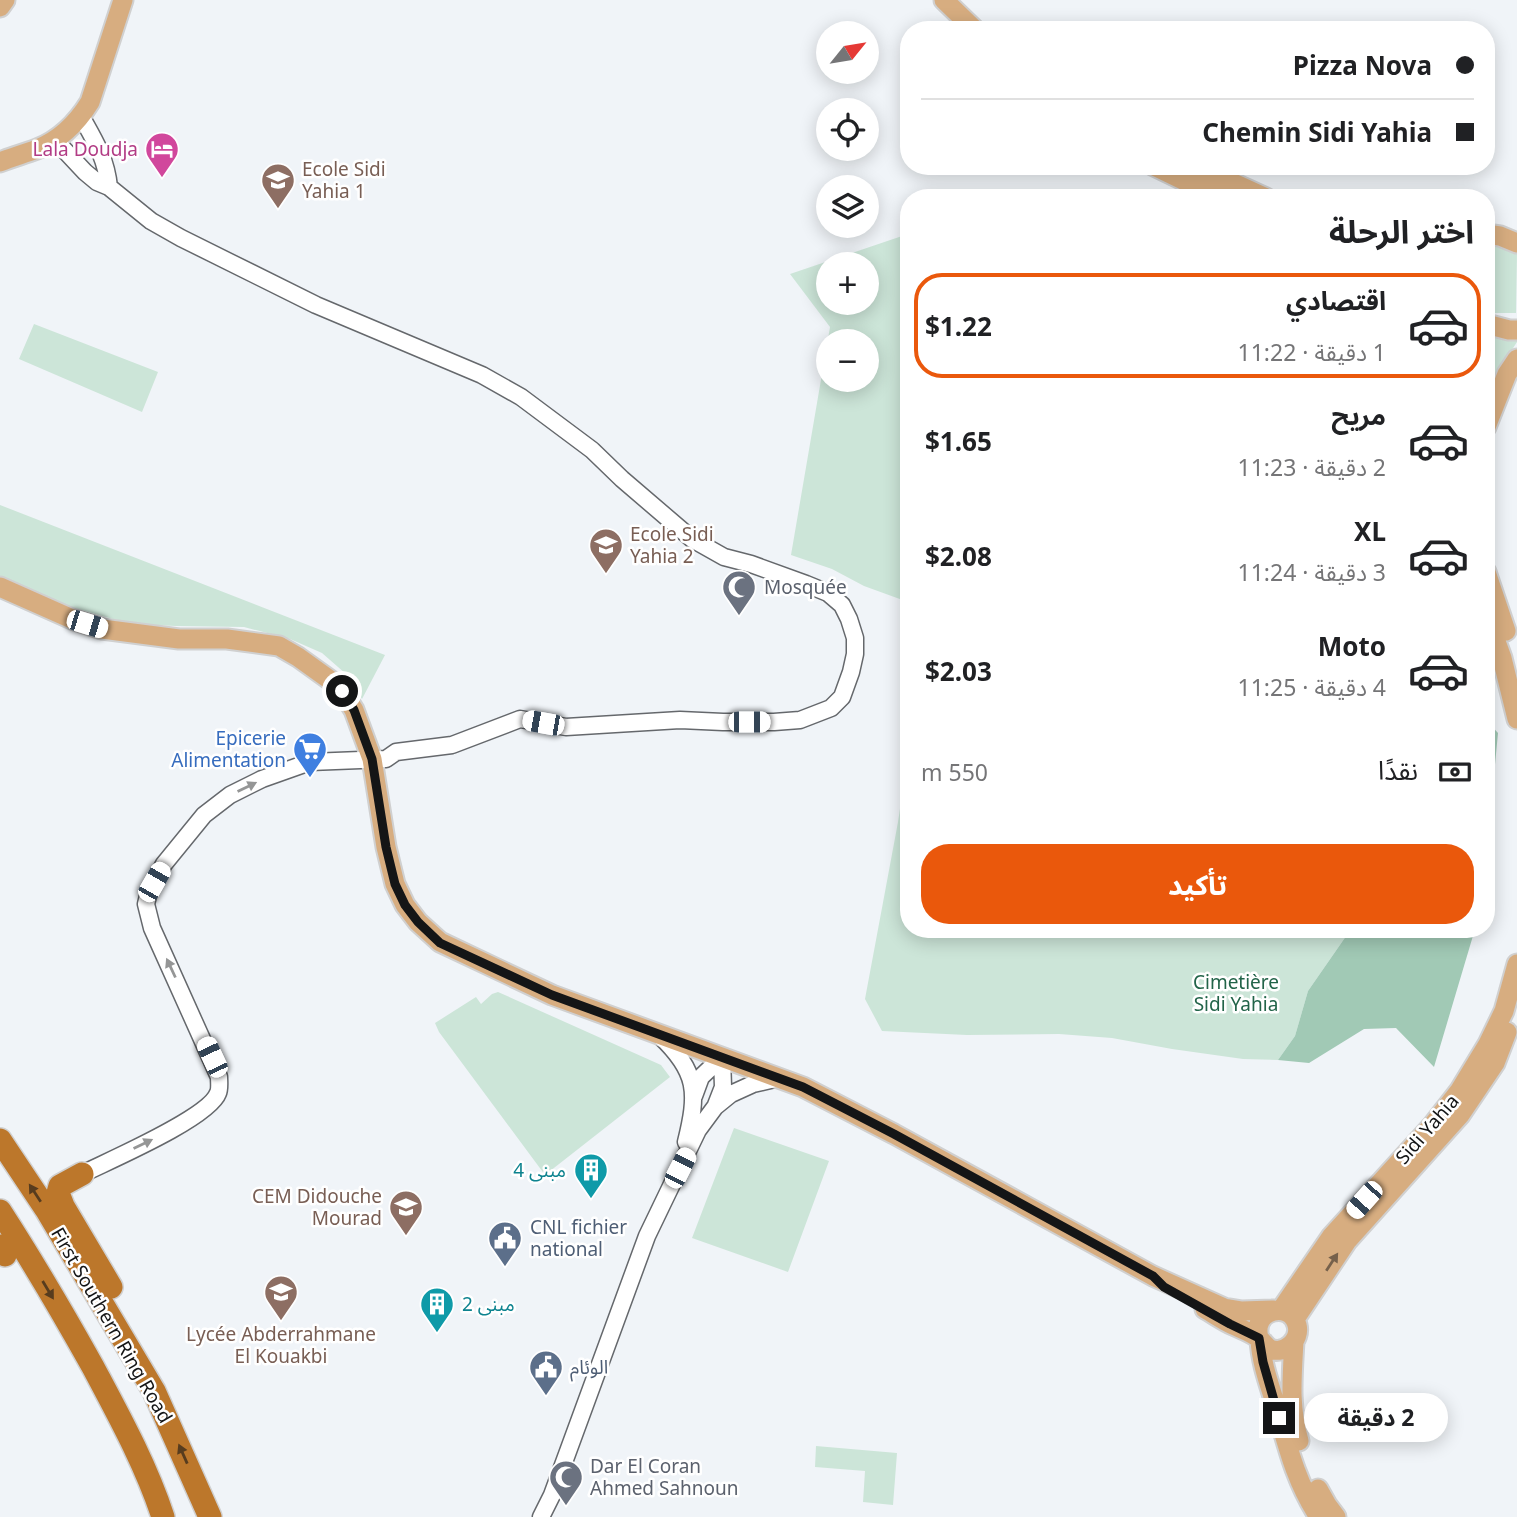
<!DOCTYPE html>
<html lang="ar">
<head>
<meta charset="utf-8">
<style>
  body { margin:0; font-family:"Noto Sans","Noto Sans Arabic",sans-serif; background:#f2f2f2; color:#202124; direction:rtl; height:100vh; display:flex; flex-direction:column; font-size:26px; white-space:nowrap }
  * { box-sizing:border-box; margin:0 }
  p { font-size:23px; color:#757577 }
  .icon { flex:none; width:38px; height:38px; fill:none; stroke:currentColor; stroke-width:2; stroke-linecap:round; stroke-linejoin:round }
  .map { position:relative; flex:1; overflow:hidden; direction:ltr }
  .details { position:absolute; left:900px; top:189px; width:595px; height:749px; display:flex; flex-direction:column; background:#fff; border-radius:28px; box-shadow:0 4px 18px #0003; direction:rtl }
  .details>* { flex:none }
  .banner { position:absolute; left:900px; top:21px; width:595px; height:154px; border-radius:28px; box-shadow:0 4px 18px #0003; direction:rtl; display:grid; align-content:center; height:154px; padding:0 21px; background:#fff }
  .needle { width:46px; rotate:60deg }
  .tools { position:absolute; left:816px; top:21px; display:grid; gap:14px }
  .tools a { display:grid; place-items:center; width:63px; height:63px; border-radius:50%; background:#fff; box-shadow:0 4px 18px #0003; font-size:35px }
  .end { position:absolute; width:32px; height:32px; margin:-16px; border:9px solid #141516; background:#fff; box-shadow:0 0 0 4px #fff }
  .from { border-radius:50% }
  .bubble { position:absolute; height:49px; border-radius:24px; background:#fff; box-shadow:0 4px 18px #0003; font-size:23px; font-weight:700; line-height:49px; text-align:center; direction:rtl }
  .car { position:absolute; width:21px; height:42px; margin:-21px -10px; border-radius:9px; box-shadow:0 0 5px 2px #0007; background:linear-gradient(#fff 24%,#345 0 40%,#fff 0 76%,#345 0 86%,#fff 0) }
  .banner b { display:flex; align-items:center; gap:24px; height:66px; font-size:26px }
  .banner b+b { border-top:2px solid #e0e0e0 }
  .banner i { width:18px; height:18px; background:#202124 }
  ul { padding:0; list-style:none }
  li { display:flex; align-items:center; gap:21px; height:105px; margin:0 14px 10px; padding:0 7px; border:4px solid transparent; border-radius:28px }
  li div { flex:1 }
  li b { display:block; font-size:26px }
  li em { font-style:normal; font-weight:700 }
  li.current { border-color:#ea580c }
  li>.icon { width:63px; height:63px; stroke-width:1.5 }
  h2 { padding:0 21px; font-size:32px; line-height:84px }
  .pay { display:flex; align-items:center; gap:18px; height:77px; padding:0 21px; font-size:26px }
  .pay p { margin-inline-start:auto }
  .primary-button { display:flex; gap:14px; margin-top:auto; padding:14px 21px }
  .primary-button a { flex:1; height:80px; border-radius:28px; background:#ea580c; color:#fff; font-size:28px; font-weight:700; line-height:80px; text-align:center }
  .map>svg:first-child { display:block }
</style>
</head>
<body>
<div class="map">
<svg width="1517" height="1517" viewBox="0 0 1517 1517">
  <rect width="100%" height="100%" fill="#f0f4f8"/>
  <!-- green -->
  <path fill="#cce5d8" fill-rule="evenodd" d="M 908,234 L 908,602 L 864,586 L 832,569 L 791,555 L 830,327 L 790,274 ZM 828,264 L 866,264 L 866,303 L 828,303 ZM 828,341 L 866,341 L 866,380 L 828,380 Z
    M 1486,242 L 1500,244 L 1517,254 L 1516,313 L 1492,313 L 1486,310 Z
    M 34,324 L 158,372 L 142,412 L 19,359 Z
    M 1486,332 L 1517,336 L 1517,342 L 1492,381 L 1486,358 Z
    M 0,505 L 385,655 L 362,699 L 346,674 L 322,653 L 290,639 L 244,627 L 176,626 L 130,624 L 61,604 L 0,576 Z
    M 908,754 L 908,929 L 1351,929 L 1308,991 L 1295,1036 L 1278,1060 L 1243,1059 L 1172,1049 L 1112,1038 L 1059,1034 L 967,1035 L 882,1031 L 865,999 L 898,822 Z
    M 498,992 L 661,1065 L 670,1077 L 545,1175 L 439,1032 L 435,1023 L 476,997 L 481,1004 L 492,994 Z
    M 734,1128 L 829,1161 L 788,1272 L 692,1238 Z
    M 816,1446 L 897,1453 L 893,1505 L 863,1502 L 865,1471 L 815,1467 Z"/>
  <!-- forest -->
  <path fill="#a1c9b5" d="M 1486,720 L 1498,733 L 1486,859 Z
    M 1351,929 L 1475,929 L 1434,1067 L 1396,1028 L 1364,1029 L 1309,1063 L 1278,1060 L 1295,1036 L 1308,991 Z"/>
  <g fill="none" stroke-linecap="round" stroke-linejoin="round">
    <!-- minor casing -->
    <g stroke="#65686c" stroke-width="19">
      <path id="minor" d="M 81,116 C 95,141 106,158 109,187
        M 55,140 L 85,172 L 97,182 L 109,187 L 151,221 L 181,238 L 316,305 L 482,375 L 521,397 L 592,450 L 622,479 L 692,539 L 724,557 L 751,564 L 806,584 L 828,593 L 842,605 L 849,619 L 855,638 L 855,654 L 851,672 L 842,697 L 831,708 L 800,720 L 774,722 L 723,722 L 680,720 L 566,727 L 520,719 L 452,745 L 396,752 L 386,759 L 310,762 L 262,779 L 230,795 L 204,815 L 164,864 L 149,892 L 146,904 L 152,928 L 219,1077 C 219,1081 220,1089 218,1093 C 209,1118 108,1161 82,1174
        M 660,1036 C 698,1072 698,1093 686,1142
        M 694,1096 L 701,1077 L 722,1057
        M 716,1105 L 723,1087 L 722,1057
        M 541,1517 L 552,1495 L 647,1236 L 698,1130 L 715,1107 L 731,1094 L 753,1084 L 779,1078"/>
    </g>
    <!-- major casing -->
    <g stroke="#d0d0d0" stroke-width="23">
      <path id="major" d="M 944,0 L 975,30
        M 0,7 L 5,0
        M 0,162 C 12,157 24,154 37,149 C 60,140 77,123 90,102 L 123,0
        M 1154,166 L 1220,198
        M 1196,166 L 1266,198
        M 1486,234 L 1500,236 L 1517,243
        M 1486,324 L 1509,330 L 1517,330
        M 1486,427 L 1507,374 L 1517,359
        M 1486,572 L 1506,631
        M 0,587 L 72,619 L 102,629 L 179,639 L 227,639 L 279,646 L 298,657 L 330,680 L 342,691 L 354,710 L 372,759 L 386,847 L 395,884 L 405,905 L 418,922 L 440,942 L 552,995 L 803,1087 L 894,1134 L 1153,1276 L 1224,1308 L 1242,1311 L 1274,1310
        M 1486,614 L 1502,658 L 1517,719
        M 1205,1309 C 1214,1314 1224,1321 1233,1325 C 1241,1329 1251,1332 1258,1338 C 1263,1341 1265,1346 1270,1349 C 1285,1355 1301,1340 1297,1325 C 1291,1300 1251,1309 1259,1338
        M 1281,1310 L 1331,1237 L 1432,1126 L 1460,1090 L 1488,1044 L 1504,1011 L 1517,964
        M 1295,1319 L 1347,1241 L 1460,1115 L 1495,1063 L 1507,1032
        M 1260,1339 C 1261,1363 1270,1386 1277,1409 C 1288,1448 1296,1482 1319,1517
        M 1294,1341 C 1292,1377 1289,1407 1299,1441
        M 1318,1489 L 1327,1505 L 1336,1517"/>
    </g>
    <!-- highway casing -->
    <g stroke="#d0d0d0" stroke-width="26">
      <path id="highway" d="M 0,1140 L 46,1209 L 154,1391 L 210,1517
        M 82,1174 L 60,1186 L 58,1193 L 63,1206 L 111,1287
        M 0,1211 C 33,1262 64,1315 93,1367 C 119,1416 146,1465 163,1517
        M 0,1246 L 5,1255"/>
    </g>
    <!-- minor -->
    <use href="#minor" stroke="#fff" stroke-width="16"/>
    <!-- major -->
    <use href="#major" stroke="#d7ad80" stroke-width="19"/>
    <!-- highway -->
    <use href="#highway" stroke="#bc772b" stroke-width="23"/>
  </g>
  <!-- one-way arrows -->
  <defs><path id="oneway-solid" d="M-6-.8H1V-3.2L6.5 0L1 3.2V.8H-6Z" transform="scale(1.75)"/></defs>
  <g fill="#959696">
    <use href="#oneway-solid" transform="translate(247 787) rotate(-26)"/>
    <use href="#oneway-solid" transform="translate(171 968) rotate(-115)"/>
    <use href="#oneway-solid" transform="translate(143 1144) rotate(-26)"/>
  </g>
  <g fill="#573c1e">
    <use href="#oneway-solid" transform="translate(35 1193) rotate(-123)"/>
    <use href="#oneway-solid" transform="translate(48 1290) rotate(59)"/>
    <use href="#oneway-solid" transform="translate(183 1454) rotate(-114)"/>
  </g>
  <use fill="#76614b" href="#oneway-solid" transform="translate(1332 1262) rotate(-57)"/>
  <g fill="none" stroke-linecap="round" stroke-linejoin="round">
    <!-- route -->
    <path stroke="#141516" stroke-width="9" d="M 342,691 L 354,710 L 372,759 L 386,847 L 395,884 L 405,905 L 418,922 L 440,943 L 552,995 L 803,1087 L 894,1134 L 1153,1276 L 1164,1287 L 1230,1324 L 1259,1338 L 1263,1362 L 1279,1418"/>
  </g>
  <!-- icons -->
  <defs>
    <g id="hotel-pin" transform="scale(1.75)"><path d="M0 17L-7.5 6A9.5 9.5 0 1 1 7.5 6Z" fill="#d1479c" stroke="#fff"/><path d="M-6-4.5h1.5V1H6V5H4.5V3h-9V5H-6ZM-4 0a1.8 1.8 0 1 1 3.6 0ZM.5 0V-2.5h3Q6-2.5 6 0Z" fill="#fff"/></g>
    <g id="school-pin" transform="scale(1.75)"><path d="M0 17L-7.5 6A9.5 9.5 0 1 1 7.5 6Z" fill="#8d6e63" stroke="#fff"/><path d="M0-5L7-2L0 1L-7-2ZM-4 1L0 2.5L4 1V4Q0 6-4 4Z" fill="#fff"/></g>
    <g id="mosque-pin" transform="scale(1.75)"><path d="M0 17L-7.5 6A9.5 9.5 0 1 1 7.5 6Z" fill="#6b7280" stroke="#fff"/><path d="M3.5-4.9A6 6 0 1 0 3.5 4.9A5 5 0 1 1 3.5-4.9Z" fill="#fff"/></g>
    <g id="supermarket-pin" transform="scale(1.75)"><path d="M0 17L-7.5 6A9.5 9.5 0 1 1 7.5 6Z" fill="#3f7fe0" stroke="#fff"/><path d="M-6-5.5h2.5l.6 2H6L4.5 2H-2.5L-4.4-4H-6ZM-1.5 3.2a1.3 1.3 0 1 0 .1 0ZM3 3.2a1.3 1.3 0 1 0 .1 0Z" fill="#fff"/></g>
    <g id="building-pin" transform="scale(1.75)"><path d="M0 17L-7.5 6A9.5 9.5 0 1 1 7.5 6Z" fill="#0f9aa8" stroke="#fff"/><path d="M-4-6H4V6H1V3H-1V6H-4ZM-2.5-4.3h1.7v1.8h-1.7ZM.8-4.3h1.7v1.8H.8ZM-2.5-1h1.7V.8h-1.7ZM.8-1h1.7V.8H.8Z" fill="#fff"/></g>
    <g id="civic-pin" transform="scale(1.75)"><path d="M0 17L-7.5 6A9.5 9.5 0 1 1 7.5 6Z" fill="#5c6f8a" stroke="#fff"/><path d="M-.6-6.5H3V-4.5H.6V-3L4-1V1h2V6H-6V1h2V-1L-.6-3ZM-1.2 2.5V6h2.4V2.5Z" fill="#fff"/></g>
  </defs>
  <g fill-rule="evenodd">
    <use href="#hotel-pin" x="162" y="149"/>
    <use href="#school-pin" x="278" y="180"/>
    <use href="#school-pin" x="606" y="545"/>
    <use href="#mosque-pin" x="739" y="587"/>
    <use href="#supermarket-pin" x="310" y="749"/>
    <use href="#building-pin" x="591" y="1170"/>
    <use href="#school-pin" x="406" y="1207"/>
    <use href="#civic-pin" x="505" y="1238"/>
    <use href="#school-pin" x="281" y="1292"/>
    <use href="#building-pin" x="437" y="1304"/>
    <use href="#civic-pin" x="546" y="1367"/>
    <use href="#mosque-pin" x="566" y="1477"/>
  </g>
  <g text-anchor="middle" stroke-width="5" stroke-linejoin="round" paint-order="stroke">
    <!-- hotel labels -->
    <g font-size="19" fill="#b23c85" stroke="#fff" text-anchor="end">
      <text x="138" y="156">Lala Doudja</text>
    </g>
    <!-- education labels -->
    <g font-size="19" fill="#785e54" stroke="#fff" text-anchor="start">
      <text x="302" y="176">Ecole Sidi<tspan x="302" dy="22">Yahia 1</tspan></text>
      <text x="630" y="541">Ecole Sidi<tspan x="630" dy="22">Yahia 2</tspan></text>
      <text x="382" y="1203" text-anchor="end">CEM Didouche<tspan x="382" dy="22">Mourad</tspan></text>
      <text x="281" y="1341" text-anchor="middle">Lycée Abderrahmane<tspan x="281" dy="22">El Kouakbi</tspan></text>
    </g>
    <!-- worship labels -->
    <g font-size="19" fill="#5b616d" stroke="#fff" text-anchor="start">
      <text x="764" y="594">Mosquée</text>
      <text x="590" y="1473">Dar El Coran<tspan x="590" dy="22">Ahmed Sahnoun</tspan></text>
    </g>
    <!-- shop labels -->
    <g font-size="19" fill="#366cbe" stroke="#fff" text-anchor="end">
      <text x="286" y="745">Epicerie<tspan x="286" dy="22">Alimentation</tspan></text>
    </g>
    <!-- park labels -->
    <g font-size="19" fill="#226449" stroke="#fff">
      <text x="1236" y="989">Cimetière<tspan x="1236" dy="22">Sidi Yahia</tspan></text>
    </g>
    <!-- street labels -->
    <g font-size="19" fill="#141516" stroke="#fff">
      <text transform="translate(1427 1129) rotate(-49)" y="7">Sidi Yahia</text>
      <text transform="translate(112 1325) rotate(60)" y="7">First Southern Ring Road</text>
    </g>
    <!-- culture labels -->
    <g font-size="19" fill="#0d838f" stroke="#fff" text-anchor="end">
      <text x="566" y="1177">مبنى 4</text>
      <text x="462" y="1311" text-anchor="start">مبنى 2</text>
    </g>
    <!-- service labels -->
    <g font-size="19" fill="#4e5e75" stroke="#fff" text-anchor="start">
      <text x="530" y="1234">CNL fichier<tspan x="530" dy="22">national</tspan></text>
      <text x="570" y="1374">الوئام</text>
    </g>
  </g>
</svg>
<div class="tools">
<a><svg class="needle" viewBox="-14 -14 28 28"><path d="M0-13l5 13h-10z" fill="#e53935"/><path d="M0 13l5-13h-10z" fill="#757577"/></svg></a>
<a><svg class="icon" aria-label="locate" viewBox="0 0 24 24"><circle cx="12" cy="12" r="6"/><path d="M12 2v4M12 18v4M2 12h4M18 12h4"/></svg></a>
<a><svg class="icon" aria-label="layers" viewBox="0 0 24 24"><path d="M12 4l9 5-9 5-9-5zM3 14l9 5 9-5"/></svg></a>
<a>+</a>
<a>−</a>
</div>
<i class="end from" style="left:342px;top:691px"></i>
<i class="end" style="left:1279px;top:1418px"></i>
<div class="bubble" style="left:1304px;top:1393px;width:144px">2 دقيقة</div>
<i class="car" style="left:87px;top:624px;rotate:107deg"></i>
<i class="car" style="left:749px;top:722px;rotate:90deg"></i>
<i class="car" style="left:543px;top:723px;rotate:280deg"></i>
<i class="car" style="left:154px;top:882px;rotate:30deg"></i>
<i class="car" style="left:212px;top:1057px;rotate:335deg"></i>
<i class="car" style="left:680px;top:1168px;rotate:27deg"></i>
<i class="car" style="left:1364px;top:1200px;rotate:222deg"></i>
<div class="banner">
<b><i class="from"></i>Pizza Nova</b>
<b><i></i>Chemin Sidi Yahia</b>
</div>
<section class="details">
<h2>اختر الرحلة</h2>
<ul>
<li class="current"><svg class="icon" aria-label="car" viewBox="0 0 24 24"><path d="M5 17H2v-5l4-1 3-4h7l3 4 3 1v5h-3M9 17h6M6 11h13"/><circle cx="7" cy="17" r="2"/><circle cx="17" cy="17" r="2"/></svg><div><b>اقتصادي</b><p>1 دقيقة · 11:22</p></div><em>$1.22</em></li>
<li><svg class="icon" aria-label="car" viewBox="0 0 24 24"><path d="M5 17H2v-5l4-1 3-4h7l3 4 3 1v5h-3M9 17h6M6 11h13"/><circle cx="7" cy="17" r="2"/><circle cx="17" cy="17" r="2"/></svg><div><b>مريح</b><p>2 دقيقة · 11:23</p></div><em>$1.65</em></li>
<li><svg class="icon" aria-label="car" viewBox="0 0 24 24"><path d="M5 17H2v-5l4-1 3-4h7l3 4 3 1v5h-3M9 17h6M6 11h13"/><circle cx="7" cy="17" r="2"/><circle cx="17" cy="17" r="2"/></svg><div><b>XL</b><p>3 دقيقة · 11:24</p></div><em>$2.08</em></li>
<li><svg class="icon" aria-label="car" viewBox="0 0 24 24"><path d="M5 17H2v-5l4-1 3-4h7l3 4 3 1v5h-3M9 17h6M6 11h13"/><circle cx="7" cy="17" r="2"/><circle cx="17" cy="17" r="2"/></svg><div><b>Moto</b><p>4 دقيقة · 11:25</p></div><em>$2.03</em></li>
</ul>
<div class="pay"><svg class="icon" aria-label="cash" viewBox="0 0 24 24"><path d="M3 7h18v10H3z"/><circle cx="12" cy="12" r="2"/></svg>نقدًا<p>550 m</p></div>
<div class="primary-button"><a>تأكيد</a></div>
</section>
</div>
</body>
</html>
